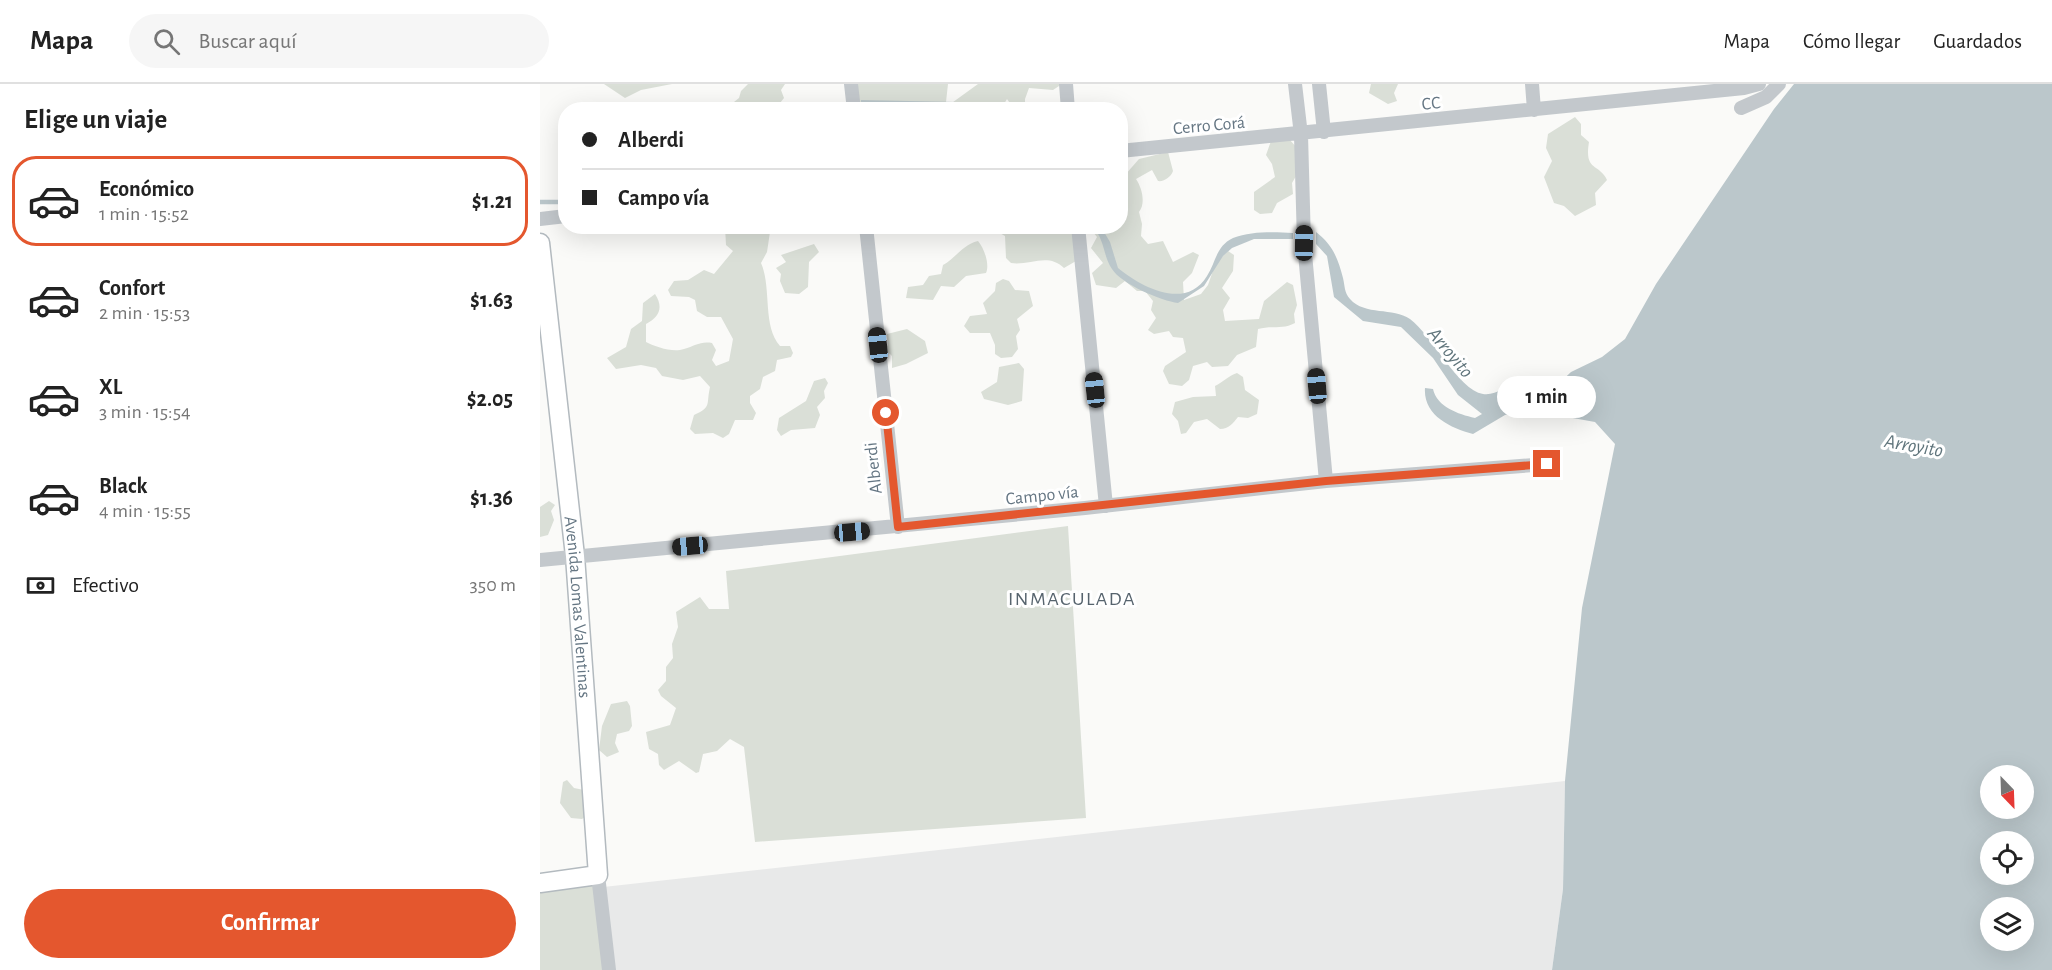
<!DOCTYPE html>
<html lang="es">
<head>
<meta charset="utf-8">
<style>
  body { margin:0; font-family:"Alegreya Sans",sans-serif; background:#f6f6f6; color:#222; height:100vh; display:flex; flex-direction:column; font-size:22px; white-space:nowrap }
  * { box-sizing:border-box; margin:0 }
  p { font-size:20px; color:#767676 }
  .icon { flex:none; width:33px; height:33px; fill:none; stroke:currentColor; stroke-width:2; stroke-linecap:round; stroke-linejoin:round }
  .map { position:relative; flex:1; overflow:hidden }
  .drawer { display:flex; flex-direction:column; background:#fff; width:540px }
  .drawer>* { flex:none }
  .hud { position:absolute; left:18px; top:18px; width:570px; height:132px; border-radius:24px; box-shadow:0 6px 24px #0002; display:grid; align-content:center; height:132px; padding:0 24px; background:#fff }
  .needle { width:39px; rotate:157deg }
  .fabs { position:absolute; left:1440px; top:681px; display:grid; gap:12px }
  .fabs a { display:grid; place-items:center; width:54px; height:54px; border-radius:50%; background:#fff; box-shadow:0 6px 24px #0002; font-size:30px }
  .end { position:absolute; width:27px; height:27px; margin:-14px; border:8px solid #e4572e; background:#fff; box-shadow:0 0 0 3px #fff }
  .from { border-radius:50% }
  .bubble { position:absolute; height:42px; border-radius:21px; background:#fff; box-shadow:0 6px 24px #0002; font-size:20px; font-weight:600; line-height:42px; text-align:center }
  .car { position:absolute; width:18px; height:36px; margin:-18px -9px; border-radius:8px; box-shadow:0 0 4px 2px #0007; background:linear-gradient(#222 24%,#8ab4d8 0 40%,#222 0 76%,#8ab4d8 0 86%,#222 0) }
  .hud b { display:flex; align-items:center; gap:21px; height:57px; font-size:22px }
  .hud b+b { border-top:2px solid #e0e0e0 }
  .hud i { width:15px; height:15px; background:#222 }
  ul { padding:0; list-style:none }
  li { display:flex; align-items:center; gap:18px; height:90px; margin:0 12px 9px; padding:0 12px; border:3px solid transparent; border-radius:24px }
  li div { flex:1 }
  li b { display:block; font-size:22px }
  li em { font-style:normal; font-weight:600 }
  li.current { border-color:#e4572e }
  li>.icon { width:54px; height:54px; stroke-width:1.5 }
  h2 { padding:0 24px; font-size:27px; line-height:72px }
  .pay { display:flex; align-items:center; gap:15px; height:66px; padding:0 24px; font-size:22px }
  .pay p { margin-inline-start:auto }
  .button { display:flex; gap:12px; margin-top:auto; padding:12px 24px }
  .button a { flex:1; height:69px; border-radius:36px; background:#e4572e; color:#fff; font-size:24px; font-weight:600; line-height:69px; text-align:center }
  header { display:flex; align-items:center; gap:36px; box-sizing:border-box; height:84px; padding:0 30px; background:#fff; border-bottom:2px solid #e0e0e0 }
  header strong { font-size:28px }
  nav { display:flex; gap:33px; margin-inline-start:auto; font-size:21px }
  .search { width:420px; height:54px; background:#f6f6f6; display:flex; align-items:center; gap:15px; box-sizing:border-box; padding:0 21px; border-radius:33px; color:#767676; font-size:22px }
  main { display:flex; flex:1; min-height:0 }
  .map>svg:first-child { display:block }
</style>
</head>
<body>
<header>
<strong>Mapa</strong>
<div class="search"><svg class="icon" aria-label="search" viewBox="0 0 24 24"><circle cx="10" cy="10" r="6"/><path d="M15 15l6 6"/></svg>Buscar aquí</div>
<nav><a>Mapa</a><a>Cómo llegar</a><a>Guardados</a></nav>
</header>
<main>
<section class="drawer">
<h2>Elige un viaje</h2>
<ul>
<li class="current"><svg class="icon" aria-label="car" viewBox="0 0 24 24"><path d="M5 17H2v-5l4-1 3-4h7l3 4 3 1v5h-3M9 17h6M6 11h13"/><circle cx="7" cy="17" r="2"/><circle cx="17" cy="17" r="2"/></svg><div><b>Económico</b><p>1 min · 15:52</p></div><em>$1.21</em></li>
<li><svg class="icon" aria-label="car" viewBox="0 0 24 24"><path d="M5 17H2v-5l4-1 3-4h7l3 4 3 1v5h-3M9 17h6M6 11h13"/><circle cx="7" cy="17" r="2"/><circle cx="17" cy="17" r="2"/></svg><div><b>Confort</b><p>2 min · 15:53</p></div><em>$1.63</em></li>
<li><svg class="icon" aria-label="car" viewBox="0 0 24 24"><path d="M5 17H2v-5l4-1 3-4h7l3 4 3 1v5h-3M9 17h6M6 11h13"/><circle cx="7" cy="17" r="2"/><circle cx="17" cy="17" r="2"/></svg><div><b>XL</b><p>3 min · 15:54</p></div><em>$2.05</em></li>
<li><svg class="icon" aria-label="car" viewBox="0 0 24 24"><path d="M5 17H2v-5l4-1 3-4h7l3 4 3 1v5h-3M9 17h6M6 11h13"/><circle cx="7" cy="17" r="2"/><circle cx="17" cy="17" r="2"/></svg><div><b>Black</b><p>4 min · 15:55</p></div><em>$1.36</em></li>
</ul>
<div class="pay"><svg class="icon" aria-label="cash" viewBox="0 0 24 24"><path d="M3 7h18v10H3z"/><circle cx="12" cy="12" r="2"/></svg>Efectivo<p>350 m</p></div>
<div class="button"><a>Confirmar</a></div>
</section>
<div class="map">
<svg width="1512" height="886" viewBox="0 0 1512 886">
  <rect width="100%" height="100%" fill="#fafaf8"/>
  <!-- built -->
  <path fill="#e8e9e9" d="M 1025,697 L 1023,805 L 1012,886 L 0,886 L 0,810 Z"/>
  <!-- green -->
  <path fill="#dadfd7" d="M 64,0 L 132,0 L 101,6 L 85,14 Z
    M 208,0 L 245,0 L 241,6 L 244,14 L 240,19 L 223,21 L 219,25 L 188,25 L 189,22 L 199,14 L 201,7 Z
    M 317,0 L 408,0 L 406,18 L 387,26 L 321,25 L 316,19 Z
    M 438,0 L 522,0 L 513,6 L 489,4 L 485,15 L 485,25 L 474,25 L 467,15 L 461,25 L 410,26 L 409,21 Z
    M 831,0 L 858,0 L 854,9 L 857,17 L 848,20 L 829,9 Z
    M 1035,33 L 1041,40 L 1041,51 L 1049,58 C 1044,88 1059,79 1067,96 L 1055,109 L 1056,121 L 1035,132 L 1024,122 L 1014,119 L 1004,93 L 1012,77 L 1006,64 L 1008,50 Z
    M 749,55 L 758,65 L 759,87 L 752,99 L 753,110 L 737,119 L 732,129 L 720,130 L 714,126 L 714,108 L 735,93 L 732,80 L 726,71 L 731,57 Z
    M 628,68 L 633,87 C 631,93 624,98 618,97 L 612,86 L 596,95 C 602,104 606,119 599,128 L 602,140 L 601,152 L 608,160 L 623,157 L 633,178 L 653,168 L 659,171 L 652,189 L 643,198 L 644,216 L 661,210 L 668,201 L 676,178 L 688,167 L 694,171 L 693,187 L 682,204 L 690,214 L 683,226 L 685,237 L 719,235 L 724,217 L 747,198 L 753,201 L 757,221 L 754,230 L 755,239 C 742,246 732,241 718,245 L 716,263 L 697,271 L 688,282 L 672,283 L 667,278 L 653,282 L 649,296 L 642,302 L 629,300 L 623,287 L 625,282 L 646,268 L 643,254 L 633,253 L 629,247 L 614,250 L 608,246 L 616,234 L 611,226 L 613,217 L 605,207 L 597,207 L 585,197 L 576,204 L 556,201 L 552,189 L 563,179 L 551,164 L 557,153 L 549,143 L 580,142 L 581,123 L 587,118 L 585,91 L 599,75 Z
    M 185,143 L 226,143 L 230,148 L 227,168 L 221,179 C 232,204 222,241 240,262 L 250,262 L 253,269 L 251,273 L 237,276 L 235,287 L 223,293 L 220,305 L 210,312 L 210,319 L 216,329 L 213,336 L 195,336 L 189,350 L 183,354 L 173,349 L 155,350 L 150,345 L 154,331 C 172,323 166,321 170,303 L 160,292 L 143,296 L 122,292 L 116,284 L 101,281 L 76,285 L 67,274 L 86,263 L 91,245 L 102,237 L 103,219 L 115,210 C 124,224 119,233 106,240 L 106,258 C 116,263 133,269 144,265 C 155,262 160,257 172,259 L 176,266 L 172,276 L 176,282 L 189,277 L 193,255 L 181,233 L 167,233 L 157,227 L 155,216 L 149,213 L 131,212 L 128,206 L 134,197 L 148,196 L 164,186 L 174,190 L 193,167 L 186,161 Z
    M 449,143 L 532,143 L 536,177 L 524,184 C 508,168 489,182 471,179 L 466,174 L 465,152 Z
    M 438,157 C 444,164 450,180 446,189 L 426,192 L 414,203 L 401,202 L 393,216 L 366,214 L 368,203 L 383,201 L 389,192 L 401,190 L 403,181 C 415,175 422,161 438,157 Z
    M 274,160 L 279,168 L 269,178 L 268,203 L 259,210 L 245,209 L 240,197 L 241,190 L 236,184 L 246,178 L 241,171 Z
    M 463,195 L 469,197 L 475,206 L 489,207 L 493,222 L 477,235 L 480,246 L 476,252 L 478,265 L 472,273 L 461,274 L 455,270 L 455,261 L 450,249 L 430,249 L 424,242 L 430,232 L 447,230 L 443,219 L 455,207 L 456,199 Z
    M 367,245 L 385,257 L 388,269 L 366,280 L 352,284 L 352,272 L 345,265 L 348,261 L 347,250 Z
    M 479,279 L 484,285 L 482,317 L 468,321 L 444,315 L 441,308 L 457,298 L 459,283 Z
    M 697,289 L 703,293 L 705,306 L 719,316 L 717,330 L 708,334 L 698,333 C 693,339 689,345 680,345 L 667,335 L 654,338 L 646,349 L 641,350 L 638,337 L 632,330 L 635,318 L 653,313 L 676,312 L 675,302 C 683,298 688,292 697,289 Z
    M 285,294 L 288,299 L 284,307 L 285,314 L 277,323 L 280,331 L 275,344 L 251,346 L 241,352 L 237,346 L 239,334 L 266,317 L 274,297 Z
    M 9,417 L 15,421 L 11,427 L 14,436 L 8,451 L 0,453 L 0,423 Z
    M 528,442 L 546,734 L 215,758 L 204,663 L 190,655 L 177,667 L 163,670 L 159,688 L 156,689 L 139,677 L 124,686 L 119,681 L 118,670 L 109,665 L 106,648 L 130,641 L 136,624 L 121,612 L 118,606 L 126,597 L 126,583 L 133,574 L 132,560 L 138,543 L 136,528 L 160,513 L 169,525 L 189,525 L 186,487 Z
    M 87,617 L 90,622 L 92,642 L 89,647 L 77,650 L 75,659 L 79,668 L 67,673 L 59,666 L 62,642 L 71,620 Z
    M 27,696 L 34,704 L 44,706 L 45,733 L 42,735 L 31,734 L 20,719 L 23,698 Z
    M 58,791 L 69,886 L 0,886 L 0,799 Z"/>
  <!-- water -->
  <path fill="#bbc7cb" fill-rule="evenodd" d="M 1254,0 L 1512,0 L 1512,886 L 1012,886 L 1023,805 L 1025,697 L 1042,524 L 1075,360 L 1055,338 L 994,327 L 982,327 L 965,331 L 933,350 C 910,344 883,331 885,304 L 893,305 C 897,323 918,330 935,334 L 942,330 L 918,311 L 893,274 L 861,243 L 823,237 L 794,213 L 787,172 L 776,160 L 776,148 C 792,160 798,174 803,194 C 805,202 804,208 810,215 C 825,232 853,223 870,235 C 892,251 918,306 943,310 C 956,312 966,301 978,301 C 988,301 997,308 1008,310 L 1031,288 L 1062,273 L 1085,255 L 1116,200 L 1234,25 ZM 1450,692 L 1484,692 L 1484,724 L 1450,724 ZM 1450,758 L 1484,758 L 1484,790 L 1450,790 ZM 1450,824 L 1484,824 L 1484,856 L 1450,856 Z
    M 321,16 L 416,18 L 434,25 L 414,22 L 397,25 L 321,23 Z
    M 553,143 L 561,143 L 570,158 L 578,184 C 601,203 646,227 667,192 C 676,178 676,162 693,154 C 711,147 734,148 753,149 L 753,155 L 714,155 L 692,164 L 683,172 L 664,202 L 638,219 C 622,217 581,200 572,185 C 563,172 565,156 553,143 Z"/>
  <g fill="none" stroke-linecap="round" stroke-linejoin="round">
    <!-- stream -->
    <path stroke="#bbc7cb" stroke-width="4.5" d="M 0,118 L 26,118"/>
    <!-- secondary casing -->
    <g stroke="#b3babf" stroke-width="21">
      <g id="secondary">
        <path id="s1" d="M 0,159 L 35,472 L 58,791 L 0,799"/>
      </g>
    </g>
    <!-- street -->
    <path stroke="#c3c8cc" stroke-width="14" d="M 311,0 L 314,26
      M 526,0 L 528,26
      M 755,0 L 761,51 L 764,159 L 786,397
      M 779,0 L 784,48
      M 992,0 L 994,26
      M 1201,24 L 1226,13 L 1239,0
      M 580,67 L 1204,4 L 1219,0
      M 0,135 L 26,132
      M 326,142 L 358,443
      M 538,142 L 566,422
      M 0,476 L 545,424 L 786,397 L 1007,380
      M 58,791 L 69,886"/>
    <!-- secondary -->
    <use href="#secondary" stroke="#fff" stroke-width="18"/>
  </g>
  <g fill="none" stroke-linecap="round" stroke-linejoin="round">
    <!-- route -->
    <path stroke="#e4572e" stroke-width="8" d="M 346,329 L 358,443 L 786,397 L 1007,380"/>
  </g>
  <g text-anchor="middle" stroke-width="6" stroke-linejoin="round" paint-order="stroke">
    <!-- street labels -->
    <g font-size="18" fill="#657683" stroke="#fff">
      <text transform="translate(891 19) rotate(-6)" y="6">CC</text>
      <text transform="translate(669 41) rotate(-5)" y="6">Cerro Corá</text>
      <text transform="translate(333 384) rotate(-96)" y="6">Alberdi</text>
      <text transform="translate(502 411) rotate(-6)" y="6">Campo vía</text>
      <text dy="6" stroke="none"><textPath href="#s1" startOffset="366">Avenida Lomas Valentinas</textPath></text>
    </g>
    <!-- water labels -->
    <g font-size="20" font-style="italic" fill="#60757c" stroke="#fff">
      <text transform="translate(911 268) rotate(50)" y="7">Arroyito</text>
      <text transform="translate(1374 361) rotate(10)" y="7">Arroyito</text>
    </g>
    <!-- neighbourhood labels -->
    <g font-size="20" letter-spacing="1.5" fill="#57646e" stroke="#fff">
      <text x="532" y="521">INMACULADA</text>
    </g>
  </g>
</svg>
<div class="fabs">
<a><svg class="needle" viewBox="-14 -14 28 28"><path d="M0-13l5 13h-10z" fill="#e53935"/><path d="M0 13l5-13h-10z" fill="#767676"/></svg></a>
<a><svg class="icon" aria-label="locate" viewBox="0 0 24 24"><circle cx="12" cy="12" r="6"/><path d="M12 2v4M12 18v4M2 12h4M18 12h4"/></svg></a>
<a><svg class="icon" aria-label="layers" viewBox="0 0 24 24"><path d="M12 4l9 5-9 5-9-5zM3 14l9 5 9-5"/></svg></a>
</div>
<i class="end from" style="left:346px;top:329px"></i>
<i class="end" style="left:1007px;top:380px"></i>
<div class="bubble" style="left:957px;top:292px;width:99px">1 min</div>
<i class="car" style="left:764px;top:159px;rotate:1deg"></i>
<i class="car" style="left:338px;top:261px;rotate:354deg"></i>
<i class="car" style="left:777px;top:302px;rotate:355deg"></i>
<i class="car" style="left:555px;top:306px;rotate:354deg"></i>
<i class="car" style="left:312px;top:448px;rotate:85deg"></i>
<i class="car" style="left:150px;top:462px;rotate:265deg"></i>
<div class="hud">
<b><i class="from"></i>Alberdi</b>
<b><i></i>Campo vía</b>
</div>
</div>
</main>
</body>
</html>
